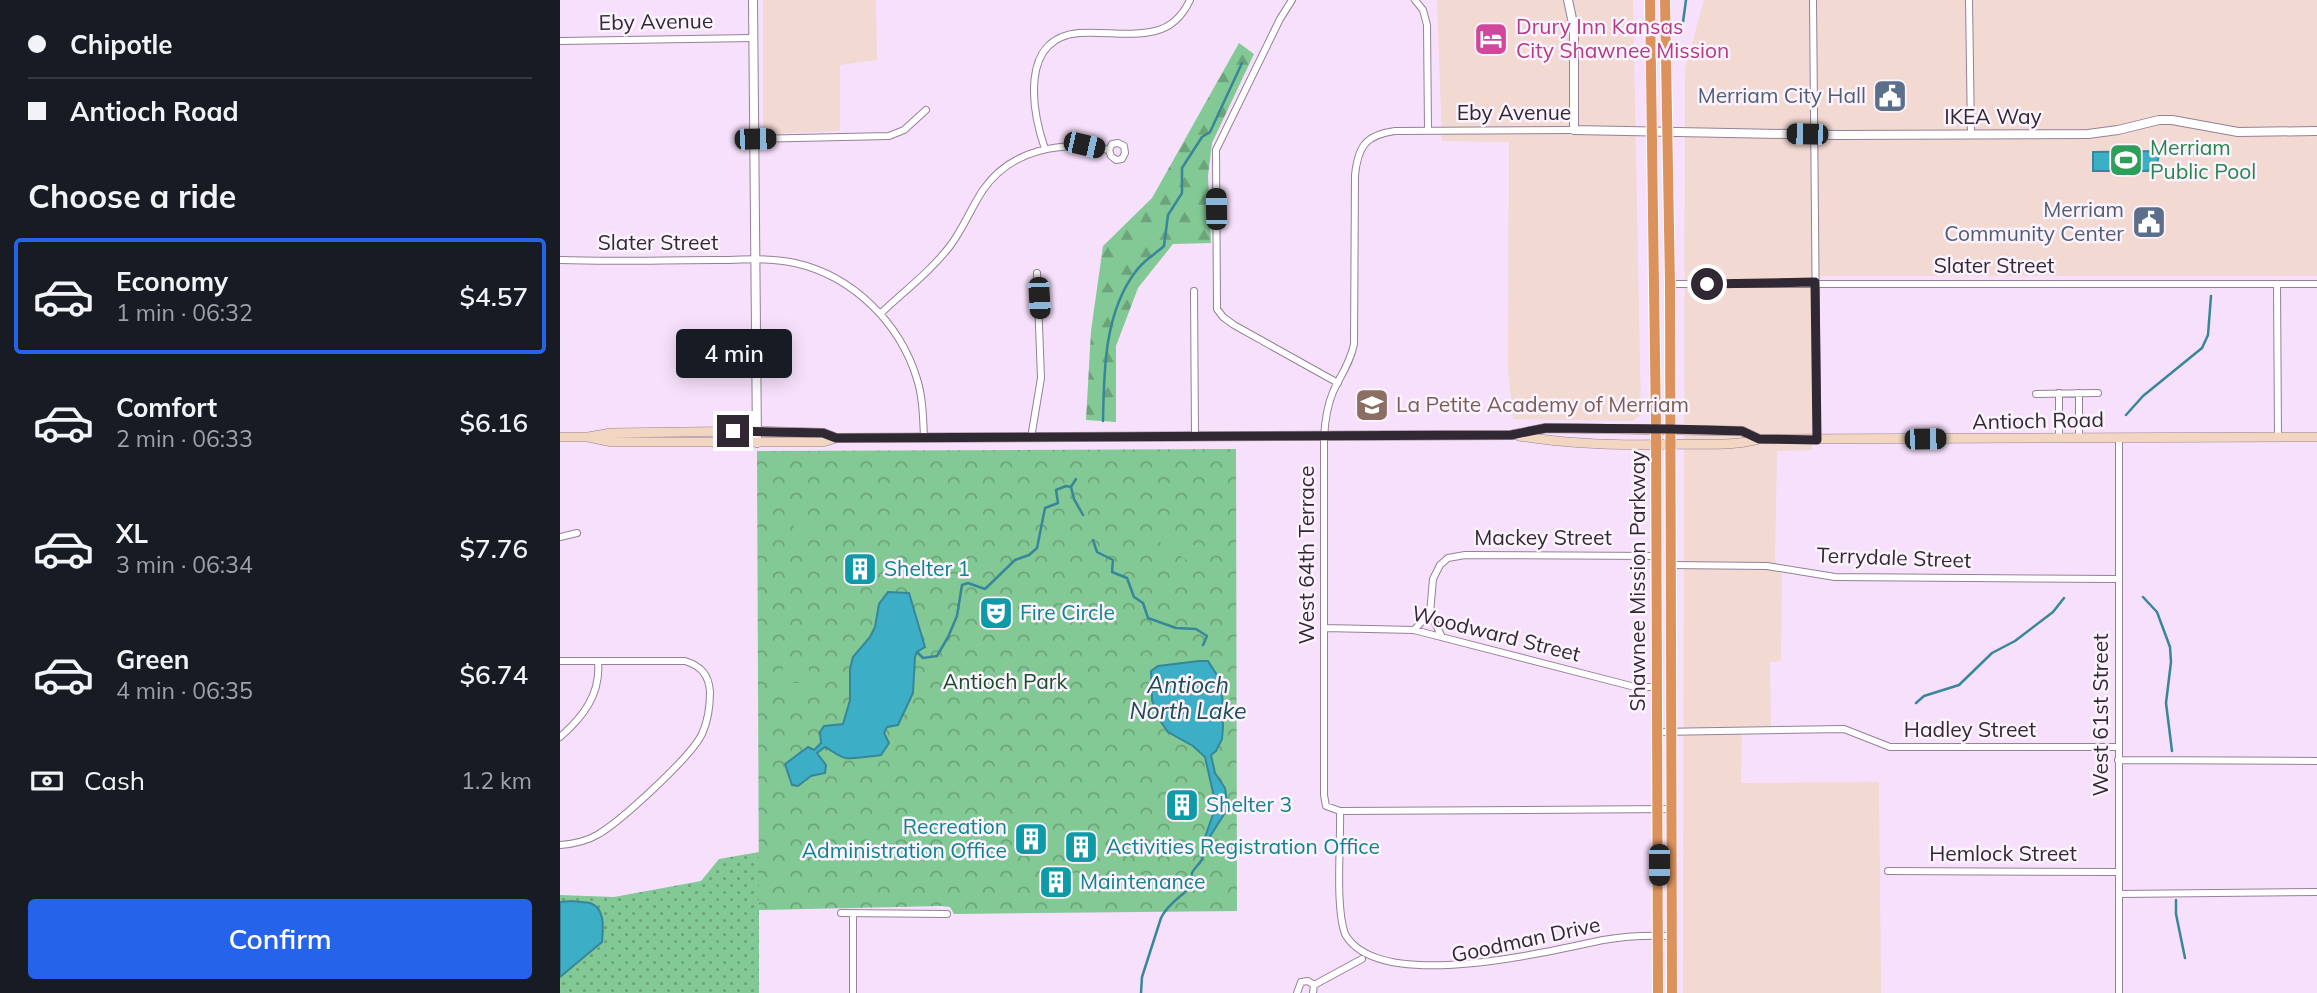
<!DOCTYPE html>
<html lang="en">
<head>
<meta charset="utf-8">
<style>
  body { margin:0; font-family:Mulish,sans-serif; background:#242831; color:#f1f3f6; height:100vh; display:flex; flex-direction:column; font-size:26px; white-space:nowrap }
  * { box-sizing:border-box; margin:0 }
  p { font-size:23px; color:#9ea1a6 }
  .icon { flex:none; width:38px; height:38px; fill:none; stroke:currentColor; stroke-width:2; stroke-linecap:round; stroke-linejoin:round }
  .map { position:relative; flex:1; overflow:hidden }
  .side { display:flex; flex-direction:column; background:#171b24; width:560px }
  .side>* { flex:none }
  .banner { display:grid; align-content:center; height:154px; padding:0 28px; background:#171b24 }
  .end { position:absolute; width:32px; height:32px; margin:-16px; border:9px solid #302832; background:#fff; box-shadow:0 0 0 4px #fff }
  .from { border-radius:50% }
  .bubble { position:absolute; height:49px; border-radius:7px; background:#171b24; box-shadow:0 4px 18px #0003; font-size:23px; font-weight:600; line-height:49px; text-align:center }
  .car { position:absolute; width:21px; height:42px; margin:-21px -10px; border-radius:9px; box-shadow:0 0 5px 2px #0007; background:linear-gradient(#222 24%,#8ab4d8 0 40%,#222 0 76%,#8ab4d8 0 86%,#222 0) }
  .banner b { display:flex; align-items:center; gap:24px; height:66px; font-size:26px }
  .banner b+b { border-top:2px solid #363941 }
  .banner i { width:18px; height:18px; background:#f1f3f6 }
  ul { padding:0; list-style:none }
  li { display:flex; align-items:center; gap:21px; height:116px; margin:0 14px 10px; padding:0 14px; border:4px solid transparent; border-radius:7px }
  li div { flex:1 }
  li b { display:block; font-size:26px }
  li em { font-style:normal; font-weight:600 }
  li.current { border-color:#2563eb }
  li>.icon { width:63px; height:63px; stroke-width:1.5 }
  h2 { padding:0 28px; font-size:32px; line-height:84px }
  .pay { display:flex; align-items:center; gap:18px; height:77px; padding:0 28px; font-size:26px }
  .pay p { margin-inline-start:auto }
  .cta { display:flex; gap:14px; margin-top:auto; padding:14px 28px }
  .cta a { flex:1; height:80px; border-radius:7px; background:#2563eb; color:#fff; font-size:28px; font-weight:600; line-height:80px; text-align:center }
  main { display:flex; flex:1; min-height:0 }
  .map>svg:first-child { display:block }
</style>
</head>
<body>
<main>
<section class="side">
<div class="banner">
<b><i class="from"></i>Chipotle</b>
<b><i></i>Antioch Road</b>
</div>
<h2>Choose a ride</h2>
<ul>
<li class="current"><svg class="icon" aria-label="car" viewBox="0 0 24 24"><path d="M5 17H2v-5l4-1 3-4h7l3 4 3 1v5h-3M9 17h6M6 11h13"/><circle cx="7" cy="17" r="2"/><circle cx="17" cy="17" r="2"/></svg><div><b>Economy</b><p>1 min · 06:32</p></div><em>$4.57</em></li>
<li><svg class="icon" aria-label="car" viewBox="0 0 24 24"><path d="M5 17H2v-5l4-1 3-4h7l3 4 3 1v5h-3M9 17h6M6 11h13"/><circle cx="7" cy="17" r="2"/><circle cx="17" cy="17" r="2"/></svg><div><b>Comfort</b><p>2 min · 06:33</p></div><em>$6.16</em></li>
<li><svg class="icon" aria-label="car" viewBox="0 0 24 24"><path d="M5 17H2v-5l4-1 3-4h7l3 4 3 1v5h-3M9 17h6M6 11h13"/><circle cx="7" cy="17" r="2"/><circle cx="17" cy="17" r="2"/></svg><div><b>XL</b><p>3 min · 06:34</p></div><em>$7.76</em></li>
<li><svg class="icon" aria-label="car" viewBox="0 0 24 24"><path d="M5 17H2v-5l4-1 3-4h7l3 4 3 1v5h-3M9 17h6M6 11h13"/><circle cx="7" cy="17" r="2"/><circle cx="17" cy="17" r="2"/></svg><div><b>Green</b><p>4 min · 06:35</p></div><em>$6.74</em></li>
</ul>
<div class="pay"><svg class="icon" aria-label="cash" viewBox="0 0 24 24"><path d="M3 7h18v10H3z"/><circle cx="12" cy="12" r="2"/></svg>Cash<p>1.2 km</p></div>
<div class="cta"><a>Confirm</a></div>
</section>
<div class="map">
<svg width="1757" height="993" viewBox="0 0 1757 993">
  <defs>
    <pattern id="grass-dots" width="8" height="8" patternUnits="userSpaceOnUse" patternTransform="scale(1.75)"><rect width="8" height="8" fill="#83c995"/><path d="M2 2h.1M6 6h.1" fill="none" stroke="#6ca37a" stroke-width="1.8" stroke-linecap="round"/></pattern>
    <pattern id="forest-firs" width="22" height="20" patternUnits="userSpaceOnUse" patternTransform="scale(1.75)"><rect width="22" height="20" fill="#83c995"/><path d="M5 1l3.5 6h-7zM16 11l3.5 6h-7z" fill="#6ca37a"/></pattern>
    <pattern id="park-crowns" width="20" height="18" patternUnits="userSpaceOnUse" patternTransform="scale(1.75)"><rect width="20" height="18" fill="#83c995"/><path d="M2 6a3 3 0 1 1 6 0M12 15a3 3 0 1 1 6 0" fill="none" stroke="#6ca37a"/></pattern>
  </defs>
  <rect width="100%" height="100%" fill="#f7e0fb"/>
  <!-- commercial -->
  <path fill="#f2d9d2" d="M 203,0 L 316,0 L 317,60 L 280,65 L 280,131 L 203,134 Z
    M 877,0 L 1073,0 L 1081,415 L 1072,421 L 953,419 L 948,366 L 949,142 L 882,141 Z
    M 1144,0 L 1757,0 L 1757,276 L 1252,276 L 1252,450 L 1217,451 L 1215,560 L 1222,574 L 1221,661 L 1210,662 L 1211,727 L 1182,729 L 1181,783 L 1319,782 L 1321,993 L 1123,993 L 1125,69 Z"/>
  <!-- grass -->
  <path fill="url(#grass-dots)" d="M 199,852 L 199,993 L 0,993 L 0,895 L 54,897 L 141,881 L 159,859 Z"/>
  <!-- forest -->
  <path fill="url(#forest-firs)" d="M 679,43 L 694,54 L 652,143 L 648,176 L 651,243 L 613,244 L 578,288 L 556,346 L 556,422 L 526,420 L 531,331 L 543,246 L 592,198 Z"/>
  <!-- park -->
  <path fill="url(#park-crowns)" d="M 676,449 L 677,911 L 394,914 L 390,907 L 381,906 L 199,910 L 197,451 Z"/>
  <!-- garden -->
  <path fill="#83c995" d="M 234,515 L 248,515 L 248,541 L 233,540 Z
    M 602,531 L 645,550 L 635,566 L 596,539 Z
    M 223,666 L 249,667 L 249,679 L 222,678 Z
    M 222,683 L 249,683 L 249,696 L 222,695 Z"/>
  <!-- water -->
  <path fill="#3caec5" stroke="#388699" stroke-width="2" d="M 1600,151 L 1597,164 L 1588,171 L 1533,171 L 1533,152 Z
    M 328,592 L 349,593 L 365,647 L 357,652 L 355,657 L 353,693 L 338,725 L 327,727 L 324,733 L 329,743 L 321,755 C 317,756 288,759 286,758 C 279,757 271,750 265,747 L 257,753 L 266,765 L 265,773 L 251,776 L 238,786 L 232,785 L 225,764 L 248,747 L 254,750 L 261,743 L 260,732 L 264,726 L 283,724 L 290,700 L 290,669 L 293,657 L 310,637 L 315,627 L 319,604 Z
    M 639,661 L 648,661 L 662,683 L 663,727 L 662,739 L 656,751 L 651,755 L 655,773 L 665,788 L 668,808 L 649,838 L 645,837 L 656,806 L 645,757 L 633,746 L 608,732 L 599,719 L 592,700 L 591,671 L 598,666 Z
    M 12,901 C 18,902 25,902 30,903 C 46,908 43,930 42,942 L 0,977 L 0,902 Z"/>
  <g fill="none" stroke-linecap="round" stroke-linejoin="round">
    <!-- stream -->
    <path stroke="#388699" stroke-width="2.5" d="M 1123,22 L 1126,0
      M 1566,415 L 1583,396 L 1642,348 L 1648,335 L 1651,296
      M 543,421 C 544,371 544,313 576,271 C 583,261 595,254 604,246 L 608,215 L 622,193 L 622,168 L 642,137 L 650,132 L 682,63
      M 516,479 L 511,487 L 514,499 L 523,515
      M 533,540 L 537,552 L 553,560 L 552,572 L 567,578 L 574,597 L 583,603 L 588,618 L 616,628 L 636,629 L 647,636 L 643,645
      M 1583,597 L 1597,612 L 1610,647 L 1611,662 L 1606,703 L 1612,751
      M 357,652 L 363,658 L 377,656 L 388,637 L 397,616 L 402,585 L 408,583 L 425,589 L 455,560 L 469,555 L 477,548 L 485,508 L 498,503 L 496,490 L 506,486 L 511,487
      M 1356,703 L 1364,696 L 1399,685 L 1432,653 L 1455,641 L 1493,612 L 1504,598
      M 1616,900 L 1616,914 L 1625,958
      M 581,993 L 582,977 L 601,918 C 609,901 627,894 631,885 C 633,879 631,878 632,873 C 634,868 640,864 642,859 C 646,851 640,847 647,837"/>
    <!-- minor casing -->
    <g stroke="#958098" stroke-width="8">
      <path id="minor" d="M 732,0 L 720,19 L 656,150 L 657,309 L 663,317 L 674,325 L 778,383
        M 855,0 L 863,10 L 867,25 L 868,130
        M 1253,0 L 1257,440
        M 1409,0 L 1411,134
        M 0,41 L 193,38
        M 1014,130 L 835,131 C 805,135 798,147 795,175 L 794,344 C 790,364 781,374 773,392 C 767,406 765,421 764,437 L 764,795 L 766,806 L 780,811 C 781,844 775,906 785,934 C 818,993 981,953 1043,940 C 1065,936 1089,935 1112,936
        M 195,139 L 329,136 L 344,130 L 366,110
        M 485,149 C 472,111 459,38 519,33 C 543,31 571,37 595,31 C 612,27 623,15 630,0
        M 0,260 C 52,262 103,260 155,260 C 181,260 209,257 235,263 C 293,276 340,323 357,379 C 363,398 363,418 364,437
        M 1110,284 L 1757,284
        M 1717,284 L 1718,437
        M 634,291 L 635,436
        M 320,314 C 343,292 370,272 390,246 C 403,229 411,208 423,190 C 451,149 503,140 549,150 L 551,156 L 556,160 L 562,159 L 565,153 L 564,146 L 558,143 L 552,144 L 549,150
        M 1499,393 L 1499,438
        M 1476,394 L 1538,393
        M 471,438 L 481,378 L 477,273
        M 1519,438 L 1519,393
        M 0,537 L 17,533
        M 1110,565 L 1207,566 L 1275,577 L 1558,579
        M 870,613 L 882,637
        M 765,628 L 854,630 L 1075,687 L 1097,687
        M 854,630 L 870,613 L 873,579 L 880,565 L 888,558 L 905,555 L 1096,556
        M 0,661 L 125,661 C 141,666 149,675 150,692 C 150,706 148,721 142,734 C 131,757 60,822 37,835 C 25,842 13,844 0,845
        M 1098,732 L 1284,729 L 1330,747 L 1558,747
        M 0,737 C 23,717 41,694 38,662
        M 1558,760 L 1757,761
        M 780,811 L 1113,809
        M 1328,871 L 1558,872
        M 1559,894 L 1757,892
        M 281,913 L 387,914
        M 293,914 L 293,993
        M 737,993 L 741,982 L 748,981 L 754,985
        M 753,993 L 754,985 L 802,959
        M 1559,993 L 1559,437"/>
    </g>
    <!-- tertiary casing -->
    <g stroke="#958098" stroke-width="10">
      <path id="tertiary" d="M 193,0 L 197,443
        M 1008,0 L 1014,28 L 1014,130 L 1278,135 L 1528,134 L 1558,130 L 1599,120 L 1612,120 L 1678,132 L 1757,131"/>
    </g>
    <!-- secondary casing -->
    <g stroke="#958098" stroke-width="10">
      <path id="secondary" d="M 959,436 C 1013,445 1069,446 1124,444 C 1150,444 1175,446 1199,439 L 1757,437
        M 0,437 L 28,437 L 51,433 L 197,431 L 263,433 L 276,438
        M 28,437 L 52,442 L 263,442 L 276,438 L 951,435 L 986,428 L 1182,431 L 1199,439"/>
    </g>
    <!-- trunk casing -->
    <g stroke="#fff" stroke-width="12">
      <path id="trunk" d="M 1090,0 L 1096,428 L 1098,993
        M 1105,0 L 1110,284 L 1112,993"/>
    </g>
    <!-- minor -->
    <use href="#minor" stroke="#fff" stroke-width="6"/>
    <!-- tertiary -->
    <use href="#tertiary" stroke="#fff" stroke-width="8"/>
    <!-- secondary -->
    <use href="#secondary" stroke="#f2d6c2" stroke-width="9"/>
    <!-- trunk -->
    <use href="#trunk" stroke="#dc925c" stroke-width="10"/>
  </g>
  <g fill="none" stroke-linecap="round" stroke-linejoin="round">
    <!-- route -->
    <path stroke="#302832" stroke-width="9" d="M 173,431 L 263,433 L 276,438 L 951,435 L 986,428 L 1110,429 L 1182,431 L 1199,439 L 1257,440 L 1255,282 L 1147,284"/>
  </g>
  <!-- icons -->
  <defs>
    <g id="hotel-square" transform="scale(1.75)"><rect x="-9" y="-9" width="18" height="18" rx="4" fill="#d1479c" stroke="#fcf3fe"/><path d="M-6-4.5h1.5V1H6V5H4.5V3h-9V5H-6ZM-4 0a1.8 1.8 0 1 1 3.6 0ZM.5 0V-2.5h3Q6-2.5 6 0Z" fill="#fff"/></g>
    <g id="civic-square" transform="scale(1.75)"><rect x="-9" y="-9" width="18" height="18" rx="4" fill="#5c6f8a" stroke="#fcf3fe"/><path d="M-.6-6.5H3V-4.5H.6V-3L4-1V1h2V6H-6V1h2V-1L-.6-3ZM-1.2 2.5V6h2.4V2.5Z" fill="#fff"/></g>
    <g id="stadium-square" transform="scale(1.75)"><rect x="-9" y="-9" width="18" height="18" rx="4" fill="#2e9e5b" stroke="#fcf3fe"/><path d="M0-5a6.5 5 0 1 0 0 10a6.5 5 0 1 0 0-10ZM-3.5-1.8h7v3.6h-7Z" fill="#fff"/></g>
    <g id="school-square" transform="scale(1.75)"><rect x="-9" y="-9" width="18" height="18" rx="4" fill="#8d6e63" stroke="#fcf3fe"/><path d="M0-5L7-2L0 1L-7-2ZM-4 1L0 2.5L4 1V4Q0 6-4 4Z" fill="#fff"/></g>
    <g id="building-square" transform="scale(1.75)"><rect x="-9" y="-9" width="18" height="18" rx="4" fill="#0f9aa8" stroke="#fcf3fe"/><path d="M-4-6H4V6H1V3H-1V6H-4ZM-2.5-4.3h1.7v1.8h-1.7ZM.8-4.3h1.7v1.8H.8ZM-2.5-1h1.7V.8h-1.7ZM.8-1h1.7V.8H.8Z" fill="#fff"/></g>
    <g id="theatre-square" transform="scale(1.75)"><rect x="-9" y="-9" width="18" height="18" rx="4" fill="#0f9aa8" stroke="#fcf3fe"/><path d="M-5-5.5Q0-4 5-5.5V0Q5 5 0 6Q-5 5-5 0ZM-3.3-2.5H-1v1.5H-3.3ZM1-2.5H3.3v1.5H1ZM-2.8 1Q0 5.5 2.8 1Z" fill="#fff"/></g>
  </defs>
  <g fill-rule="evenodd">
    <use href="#hotel-square" x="931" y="39"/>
    <use href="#civic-square" x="1330" y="96"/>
    <use href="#stadium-square" x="1566" y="160"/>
    <use href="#civic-square" x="1589" y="222"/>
    <use href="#school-square" x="812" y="405"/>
    <use href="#building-square" x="300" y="569"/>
    <use href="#theatre-square" x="436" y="613"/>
    <use href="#building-square" x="622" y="805"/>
    <use href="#building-square" x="471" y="839"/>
    <use href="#building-square" x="521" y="847"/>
    <use href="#building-square" x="496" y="882"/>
  </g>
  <g text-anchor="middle" stroke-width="5" stroke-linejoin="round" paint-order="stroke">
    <!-- street labels -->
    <g font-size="21" fill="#302832" stroke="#fcf3fe">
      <text transform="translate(96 22) rotate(-1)" y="7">Eby Avenue</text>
      <text x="954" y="120">Eby Avenue</text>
      <text x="1433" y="124">IKEA Way</text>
      <text x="98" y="250">Slater Street</text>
      <text x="1434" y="273">Slater Street</text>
      <text transform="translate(1478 421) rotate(-1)" y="7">Antioch Road</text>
      <text x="983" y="545">Mackey Street</text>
      <text transform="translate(747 555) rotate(-90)" y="7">West 64th Terrace</text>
      <text transform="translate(1334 558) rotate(2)" y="7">Terrydale Street</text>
      <text transform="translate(1078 581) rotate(-90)" y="7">Shawnee Mission Parkway</text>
      <text transform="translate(936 634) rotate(14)" y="7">Woodward Street</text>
      <text transform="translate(1541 715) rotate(-90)" y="7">West 61st Street</text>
      <text x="1410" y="737">Hadley Street</text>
      <text x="1443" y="861">Hemlock Street</text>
      <text transform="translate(966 940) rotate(-12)" y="7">Goodman Drive</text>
    </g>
    <!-- hotel labels -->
    <g font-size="21" fill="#b23c85" stroke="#fcf3fe" text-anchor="start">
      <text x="956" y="34">Drury Inn Kansas<tspan x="956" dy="24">City Shawnee Mission</tspan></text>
    </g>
    <!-- service labels -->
    <g font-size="21" fill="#4e5e75" stroke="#fcf3fe" text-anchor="end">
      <text x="1306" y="103">Merriam City Hall</text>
      <text x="1564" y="217">Merriam<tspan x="1564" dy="24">Community Center</tspan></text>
    </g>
    <!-- leisure labels -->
    <g font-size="21" fill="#27864d" stroke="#fcf3fe" text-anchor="start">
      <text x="1590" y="155">Merriam<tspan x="1590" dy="24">Public Pool</tspan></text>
    </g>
    <!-- education labels -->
    <g font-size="21" fill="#785e54" stroke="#fcf3fe" text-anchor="start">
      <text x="836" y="412">La Petite Academy of Merriam</text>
    </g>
    <!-- culture labels -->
    <g font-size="21" fill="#0d838f" stroke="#fcf3fe" text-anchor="start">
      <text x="324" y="576">Shelter 1</text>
      <text x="460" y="620">Fire Circle</text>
      <text x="646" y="812">Shelter 3</text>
      <text x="447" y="834" text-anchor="end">Recreation<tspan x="447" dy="24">Administration Office</tspan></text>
      <text x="546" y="854">Activities Registration Office</text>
      <text x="520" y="889">Maintenance</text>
    </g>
    <!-- park labels -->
    <g font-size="21" fill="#184d2a" stroke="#fcf3fe">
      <text x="445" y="689">Antioch Park</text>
    </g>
    <!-- water labels -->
    <g font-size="23" font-style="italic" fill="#1c4c56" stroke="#fcf3fe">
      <text x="628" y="693">Antioch<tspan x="628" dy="26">North Lake</tspan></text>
    </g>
  </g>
</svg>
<i class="end from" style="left:1147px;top:284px"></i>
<i class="end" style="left:173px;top:431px"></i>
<div class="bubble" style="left:116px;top:329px;width:116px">4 min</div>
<i class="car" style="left:1247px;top:134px;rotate:271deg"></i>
<i class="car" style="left:195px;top:139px;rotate:89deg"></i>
<i class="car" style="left:524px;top:145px;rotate:103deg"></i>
<i class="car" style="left:656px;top:209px;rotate:359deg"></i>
<i class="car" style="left:479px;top:298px;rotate:177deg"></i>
<i class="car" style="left:1365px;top:439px;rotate:89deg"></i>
<i class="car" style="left:1099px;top:865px;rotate:180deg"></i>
</div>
</main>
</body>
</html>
